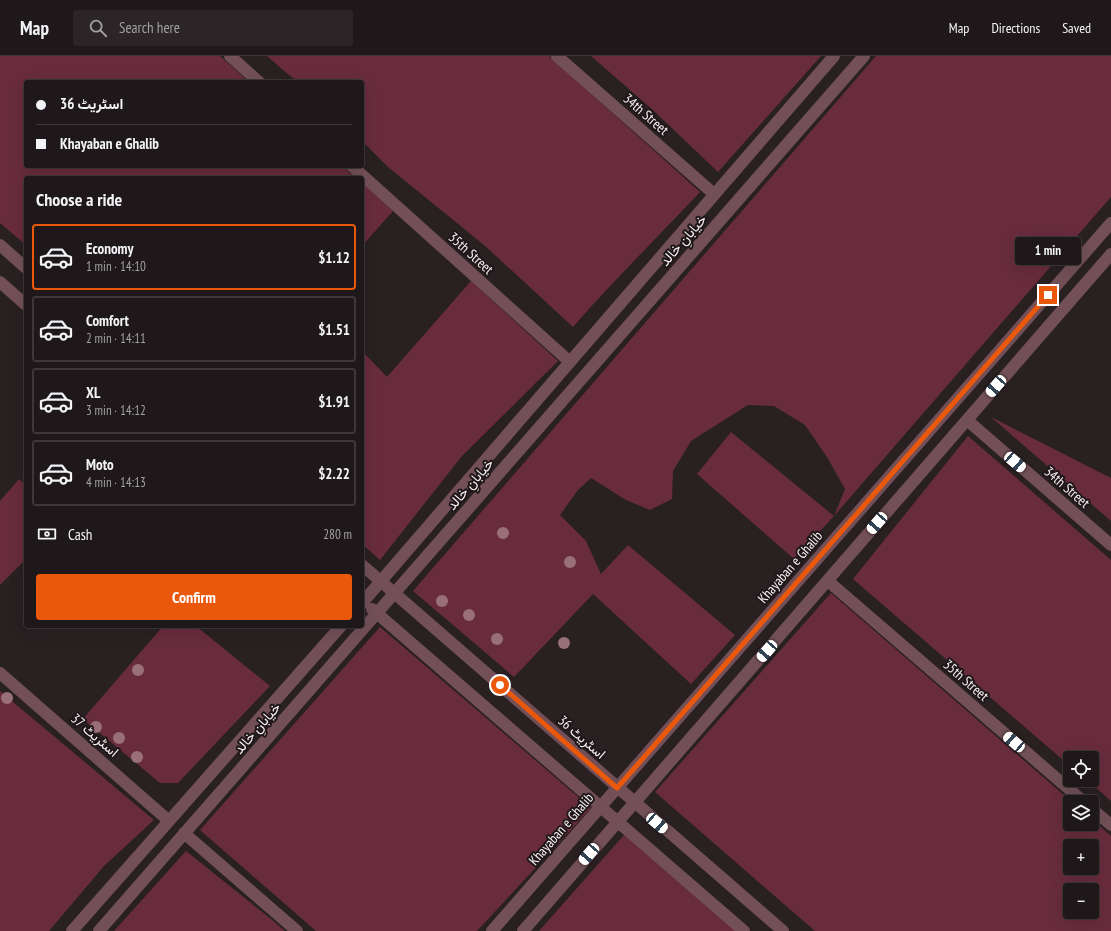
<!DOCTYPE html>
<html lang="en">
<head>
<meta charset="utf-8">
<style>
  body { margin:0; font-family:"PT Sans Narrow",Vazirmatn,sans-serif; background:#2c2527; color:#f1f3f6; height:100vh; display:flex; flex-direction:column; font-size:15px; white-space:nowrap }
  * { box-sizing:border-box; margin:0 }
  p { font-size:13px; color:#a1a0a2 }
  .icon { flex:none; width:22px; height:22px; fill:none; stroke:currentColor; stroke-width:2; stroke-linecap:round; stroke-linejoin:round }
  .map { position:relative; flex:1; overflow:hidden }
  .panel { position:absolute; left:24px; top:120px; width:340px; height:452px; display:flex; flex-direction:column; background:#1f181a; border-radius:4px; box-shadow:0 4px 16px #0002,0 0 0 1px #3c3739 }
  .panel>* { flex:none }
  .hud { position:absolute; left:24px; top:24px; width:340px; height:88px; border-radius:4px; box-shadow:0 4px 16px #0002,0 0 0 1px #3c3739; display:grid; align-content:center; height:88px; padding:0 12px; background:#1f181a }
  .controls { position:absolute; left:1063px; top:695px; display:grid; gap:8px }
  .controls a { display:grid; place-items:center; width:36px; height:36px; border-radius:4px; background:#1f181a; box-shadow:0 4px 16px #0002,0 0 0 1px #3c3739; font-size:20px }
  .end { position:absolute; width:18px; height:18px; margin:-9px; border:5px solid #ea580c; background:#fff; box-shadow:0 0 0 2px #fff }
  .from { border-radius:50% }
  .bubble { position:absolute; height:28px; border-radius:4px; background:#1f181a; box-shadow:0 4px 16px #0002,0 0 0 1px #3c3739; font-size:13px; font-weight:800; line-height:28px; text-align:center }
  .car { position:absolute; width:12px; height:24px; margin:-12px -6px; border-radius:5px; box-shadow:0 0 3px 1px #0007; background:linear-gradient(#fff 24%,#345 0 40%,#fff 0 76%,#345 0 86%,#fff 0) }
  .hud b { display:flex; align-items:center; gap:14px; height:38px; font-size:15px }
  .hud b+b { border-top:1px solid #3c3739 }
  .hud i { width:10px; height:10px; background:#f1f3f6 }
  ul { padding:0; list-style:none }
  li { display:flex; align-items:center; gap:12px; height:66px; margin:0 8px 6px; padding:0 4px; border:2px solid #3c3739; border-radius:4px }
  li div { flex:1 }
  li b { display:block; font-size:15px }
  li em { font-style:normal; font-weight:800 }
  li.selected { border-color:#ea580c }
  li>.icon { width:36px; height:36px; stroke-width:1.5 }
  h2 { padding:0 12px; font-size:18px; line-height:48px }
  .pay { display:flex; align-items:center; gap:10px; height:44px; padding:0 12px; font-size:15px }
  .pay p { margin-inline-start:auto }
  .primary-button { display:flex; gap:8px; margin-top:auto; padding:8px 12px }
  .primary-button a { flex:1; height:46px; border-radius:4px; background:#ea580c; color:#fff; font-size:16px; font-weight:800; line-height:46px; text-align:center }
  header { display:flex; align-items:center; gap:24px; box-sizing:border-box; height:56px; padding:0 20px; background:#1f181a; border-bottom:1px solid #3c3739 }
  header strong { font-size:19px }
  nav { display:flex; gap:22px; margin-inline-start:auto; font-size:14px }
  .search { width:280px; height:36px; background:#2c2527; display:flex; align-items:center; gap:10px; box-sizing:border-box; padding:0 14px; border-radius:4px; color:#a1a0a2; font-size:15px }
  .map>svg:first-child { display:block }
</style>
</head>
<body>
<header>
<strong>Map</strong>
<div class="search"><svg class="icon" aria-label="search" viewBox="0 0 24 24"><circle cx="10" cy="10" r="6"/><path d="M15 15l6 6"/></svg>Search here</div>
<nav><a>Map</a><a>Directions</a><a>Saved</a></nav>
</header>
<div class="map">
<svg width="1111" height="875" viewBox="0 0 1111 875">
  <rect width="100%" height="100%" fill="#292022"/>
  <!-- green -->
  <path fill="#682c3d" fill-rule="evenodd" d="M 0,0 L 220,0 L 249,26 L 26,26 L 26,110 L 342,110 L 356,122 L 26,122 L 26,189 L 0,167 Z
    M 267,0 L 549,0 L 700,136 C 658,181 613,225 573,271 L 484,189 L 388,111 L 362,85 L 362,26 L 297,26 Z
    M 591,0 L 821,0 L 718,116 L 654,55 Z
    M 876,0 L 1111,0 L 1111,141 L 834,460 L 794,503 L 697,418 L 731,376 L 834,460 L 845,433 L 827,401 L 805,369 L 774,350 L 748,349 L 691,385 L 673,415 L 672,443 L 650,454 L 626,444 L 591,422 L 578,434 L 560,459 L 586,485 L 601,518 L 628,489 L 735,579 L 691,628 L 593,538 L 514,621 L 413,535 Z
    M 362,127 L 393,155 L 362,190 Z
    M 471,225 L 558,305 L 462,400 L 380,504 L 362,488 L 362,295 L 387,321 Z
    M 991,361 L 1111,422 L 1111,465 Z
    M 968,380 L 1111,504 L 1111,745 L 1087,724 L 1092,724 L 1092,702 L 1070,702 L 1070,710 L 853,523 Z
    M 19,423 L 26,429 L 26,503 L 0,529 L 0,445 Z
    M 831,537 L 1072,746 L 1070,746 L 1070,768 L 1092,768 L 1092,763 L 1111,780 L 1111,875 L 815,875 L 655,736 ZM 1070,790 L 1092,790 L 1092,812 L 1070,812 ZM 1070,834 L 1092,834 L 1092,856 L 1070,856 Z
    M 163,570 L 196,570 L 270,630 L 178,727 L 160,727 L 83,663 Z
    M 380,571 L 591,752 L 477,875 L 316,875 L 200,774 Z
    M 0,635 L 154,764 L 104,810 L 49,875 L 0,875 Z
    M 624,779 L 736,875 L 539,875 Z
    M 186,795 L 271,863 L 285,875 L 114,875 Z"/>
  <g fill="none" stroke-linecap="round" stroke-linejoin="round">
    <!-- minor -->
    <path stroke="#735058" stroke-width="12" d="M 230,0 L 259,26
      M 557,0 L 714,138
      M 352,110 L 570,306
      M 0,189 L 26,212
      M 0,226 L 26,249
      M 967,364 L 1111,489
      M 362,509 L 783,875
      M 828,525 L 1084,746
      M 362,547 L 834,0
      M 372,553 L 744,875
      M 0,617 L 169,765
      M 1092,753 L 1111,769
      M 184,777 L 297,875
      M 72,875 L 341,570
      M 99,875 L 864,0
      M 492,875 L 1111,167
      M 523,875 L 1111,198"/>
  </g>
  <!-- trees -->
  <g fill="#996f78">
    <circle cx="503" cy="477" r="6"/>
    <circle cx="570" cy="506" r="6"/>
    <circle cx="442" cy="545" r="6"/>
    <circle cx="469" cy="559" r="6"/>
    <circle cx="497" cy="583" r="6"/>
    <circle cx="564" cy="587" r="6"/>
    <circle cx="138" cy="614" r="6"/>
    <circle cx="7" cy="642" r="6"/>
    <circle cx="96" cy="671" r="6"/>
    <circle cx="119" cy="682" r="6"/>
    <circle cx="137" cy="701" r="6"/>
  </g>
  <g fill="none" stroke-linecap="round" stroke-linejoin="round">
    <!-- route -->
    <path stroke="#ea580c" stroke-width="5" d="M 500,629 L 617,732 L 1048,239"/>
  </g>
  <g text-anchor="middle" stroke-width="4" stroke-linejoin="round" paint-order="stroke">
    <!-- street labels -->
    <g font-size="14" fill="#f7f0f1" stroke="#1f1719">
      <text transform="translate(646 58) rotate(41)" y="5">34th Street</text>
      <text transform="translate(683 184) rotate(-49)" y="5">خیابانِ خالد</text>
      <text transform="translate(471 197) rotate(42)" y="5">35th Street</text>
      <text transform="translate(470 428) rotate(-49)" y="5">خیابانِ خالد</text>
      <text transform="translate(1067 431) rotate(41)" y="5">34th Street</text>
      <text transform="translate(790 511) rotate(-49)" y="5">Khayaban e Ghalib</text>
      <text transform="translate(966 624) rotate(41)" y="5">35th Street</text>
      <text transform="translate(257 672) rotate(-49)" y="5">خیابانِ خالد</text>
      <text transform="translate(95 679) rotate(41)" y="5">اسٹریٹ 37</text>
      <text transform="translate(582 681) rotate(41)" y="5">اسٹریٹ 36</text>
      <text transform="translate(561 773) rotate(-49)" y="5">Khayaban e Ghalib</text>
    </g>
  </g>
</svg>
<div class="controls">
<a><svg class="icon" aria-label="locate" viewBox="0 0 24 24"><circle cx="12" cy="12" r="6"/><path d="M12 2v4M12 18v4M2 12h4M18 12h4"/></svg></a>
<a><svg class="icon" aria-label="layers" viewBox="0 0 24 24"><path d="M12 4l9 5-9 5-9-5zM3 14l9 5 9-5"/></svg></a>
<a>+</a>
<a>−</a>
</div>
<i class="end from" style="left:500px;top:629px"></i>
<i class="end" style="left:1048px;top:239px"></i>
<div class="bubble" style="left:1015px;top:181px;width:66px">1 min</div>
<i class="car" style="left:996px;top:330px;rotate:221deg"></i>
<i class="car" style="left:1015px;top:406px;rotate:131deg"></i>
<i class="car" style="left:877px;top:467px;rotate:221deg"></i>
<i class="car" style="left:767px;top:595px;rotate:221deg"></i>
<i class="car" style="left:1014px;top:686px;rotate:311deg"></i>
<i class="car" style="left:657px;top:767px;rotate:131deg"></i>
<i class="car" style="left:589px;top:798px;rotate:221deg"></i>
<div class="hud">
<b><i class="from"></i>اسٹریٹ 36</b>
<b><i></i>Khayaban e Ghalib</b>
</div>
<section class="panel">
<h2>Choose a ride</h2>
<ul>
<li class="selected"><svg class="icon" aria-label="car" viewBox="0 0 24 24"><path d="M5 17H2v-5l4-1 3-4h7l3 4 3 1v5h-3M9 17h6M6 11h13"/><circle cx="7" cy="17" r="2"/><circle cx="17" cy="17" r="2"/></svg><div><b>Economy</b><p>1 min · 14:10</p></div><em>$1.12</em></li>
<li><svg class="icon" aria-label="car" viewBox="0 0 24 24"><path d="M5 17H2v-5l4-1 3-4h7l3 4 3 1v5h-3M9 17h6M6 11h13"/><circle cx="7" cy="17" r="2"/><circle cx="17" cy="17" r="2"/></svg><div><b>Comfort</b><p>2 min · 14:11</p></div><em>$1.51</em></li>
<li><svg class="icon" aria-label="car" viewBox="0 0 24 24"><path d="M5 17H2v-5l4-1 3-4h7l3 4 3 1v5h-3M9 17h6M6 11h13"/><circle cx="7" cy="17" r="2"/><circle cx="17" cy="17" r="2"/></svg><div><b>XL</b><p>3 min · 14:12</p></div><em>$1.91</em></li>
<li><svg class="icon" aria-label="car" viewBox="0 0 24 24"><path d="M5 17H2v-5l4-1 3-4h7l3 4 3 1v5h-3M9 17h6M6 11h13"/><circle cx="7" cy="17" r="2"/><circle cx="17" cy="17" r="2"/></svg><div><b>Moto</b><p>4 min · 14:13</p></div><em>$2.22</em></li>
</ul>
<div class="pay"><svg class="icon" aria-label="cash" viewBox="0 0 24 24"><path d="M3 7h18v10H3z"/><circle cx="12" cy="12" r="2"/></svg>Cash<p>280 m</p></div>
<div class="primary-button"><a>Confirm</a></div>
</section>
</div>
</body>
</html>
